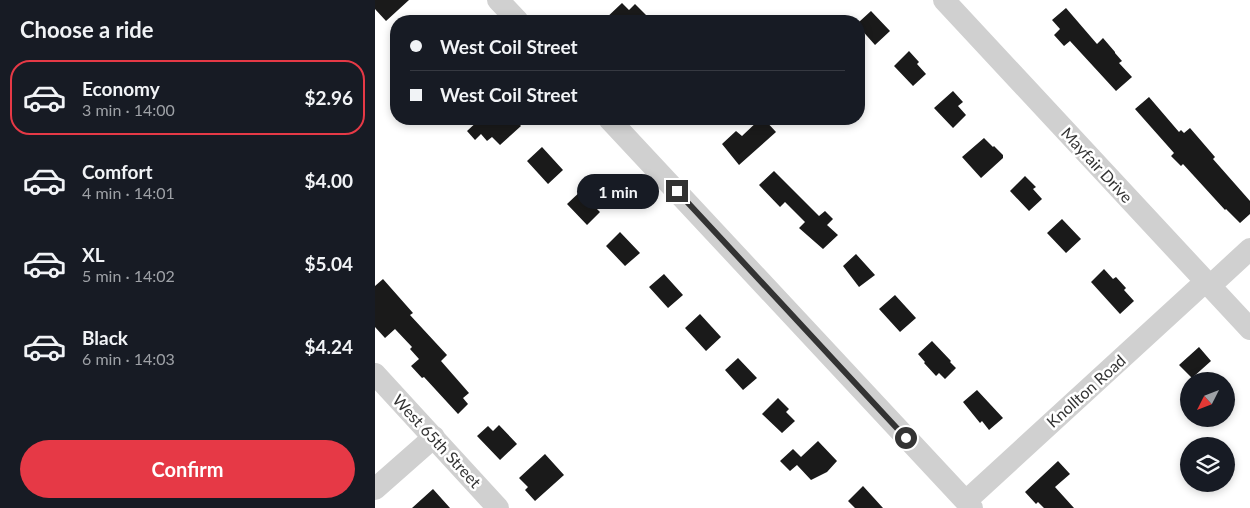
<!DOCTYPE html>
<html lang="en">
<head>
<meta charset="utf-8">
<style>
  body { margin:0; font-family:Lato,sans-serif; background:#242831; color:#f1f3f6; height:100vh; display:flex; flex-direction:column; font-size:19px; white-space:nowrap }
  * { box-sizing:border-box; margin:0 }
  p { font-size:16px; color:#9ea1a6 }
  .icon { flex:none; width:28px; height:28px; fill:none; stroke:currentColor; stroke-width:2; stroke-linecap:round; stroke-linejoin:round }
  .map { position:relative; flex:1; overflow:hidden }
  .sheet { display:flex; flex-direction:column; background:#171b24; width:375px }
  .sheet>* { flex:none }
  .guide { position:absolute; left:15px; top:15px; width:475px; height:110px; border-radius:20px; box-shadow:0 2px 8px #0003; display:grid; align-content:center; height:110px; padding:0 20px; background:#171b24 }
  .needle { width:32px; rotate:228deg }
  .controls { position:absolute; left:805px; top:372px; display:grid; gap:10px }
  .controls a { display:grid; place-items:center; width:55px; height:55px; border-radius:50%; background:#171b24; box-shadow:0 2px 8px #0003; font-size:25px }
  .end { position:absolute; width:22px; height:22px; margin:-11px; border:6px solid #333; background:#fff; box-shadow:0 0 0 2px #fff }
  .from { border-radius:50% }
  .bubble { position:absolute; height:35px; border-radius:18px; background:#171b24; box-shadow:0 2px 8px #0003; font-size:16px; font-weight:700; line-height:35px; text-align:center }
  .guide b { display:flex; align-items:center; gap:18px; height:48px; font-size:19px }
  .guide b+b { border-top:1px solid #363941 }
  .guide i { width:12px; height:12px; background:#f1f3f6 }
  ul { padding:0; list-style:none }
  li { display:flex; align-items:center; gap:15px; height:75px; margin:0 10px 8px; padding:0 10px; border:2px solid transparent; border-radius:20px }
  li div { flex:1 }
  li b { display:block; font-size:19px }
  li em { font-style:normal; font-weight:700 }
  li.active { border-color:#e63946 }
  li>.icon { width:45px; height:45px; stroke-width:1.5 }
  h2 { padding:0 20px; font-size:22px; line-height:60px }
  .primary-button { display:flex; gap:10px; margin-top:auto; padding:10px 20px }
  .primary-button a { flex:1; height:58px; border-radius:30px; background:#e63946; color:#fff; font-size:20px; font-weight:700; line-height:58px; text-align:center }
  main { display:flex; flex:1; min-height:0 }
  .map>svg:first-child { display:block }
</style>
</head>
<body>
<main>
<section class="sheet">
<h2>Choose a ride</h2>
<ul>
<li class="active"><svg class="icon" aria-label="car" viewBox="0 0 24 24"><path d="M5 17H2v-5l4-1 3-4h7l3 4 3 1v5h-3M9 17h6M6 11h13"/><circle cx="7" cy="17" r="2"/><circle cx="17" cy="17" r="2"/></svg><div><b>Economy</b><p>3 min · 14:00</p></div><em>$2.96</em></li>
<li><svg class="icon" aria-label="car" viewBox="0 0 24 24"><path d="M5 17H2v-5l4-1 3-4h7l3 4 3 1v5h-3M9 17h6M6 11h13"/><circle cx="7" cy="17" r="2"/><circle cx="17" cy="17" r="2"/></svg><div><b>Comfort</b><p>4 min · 14:01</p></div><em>$4.00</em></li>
<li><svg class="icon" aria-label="car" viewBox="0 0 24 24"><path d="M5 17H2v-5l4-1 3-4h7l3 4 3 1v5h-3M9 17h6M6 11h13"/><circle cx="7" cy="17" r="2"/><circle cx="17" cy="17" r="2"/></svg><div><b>XL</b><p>5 min · 14:02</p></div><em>$5.04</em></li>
<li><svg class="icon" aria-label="car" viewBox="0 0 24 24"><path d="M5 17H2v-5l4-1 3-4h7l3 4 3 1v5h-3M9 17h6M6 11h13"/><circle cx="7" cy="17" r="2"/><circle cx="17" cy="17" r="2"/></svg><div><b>Black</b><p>6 min · 14:03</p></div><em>$4.24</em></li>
</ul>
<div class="primary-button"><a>Confirm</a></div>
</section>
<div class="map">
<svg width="875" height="508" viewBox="0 0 875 508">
  <rect width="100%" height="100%" fill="#fff"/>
  <!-- building -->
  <path fill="#1a1a1a" d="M 0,0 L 34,0 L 11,21 L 0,9 Z
    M 247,3 L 254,10 L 260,4 L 277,21 L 228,21 Z
    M 691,8 L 722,44 L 728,38 L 740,52 L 740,53 L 747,61 L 744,63 L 757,77 L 741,91 L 695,41 L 689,46 L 679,35 L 685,29 L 677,20 Z
    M 496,11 L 515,31 L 500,45 L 484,27 L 484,22 Z
    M 534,51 L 544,62 L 542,64 L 551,74 L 538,86 L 519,66 Z
    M 578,91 L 588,102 L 583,106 L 591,115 L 578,128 L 559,108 Z
    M 774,97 L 804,132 L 806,130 L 809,133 L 815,128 L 840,157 L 838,159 L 875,201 L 875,214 L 865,223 L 851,209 L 850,210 L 808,164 L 806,166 L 796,156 L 799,153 L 760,109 Z
    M 105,119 L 140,119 L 146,126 L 125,145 L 117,137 L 112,141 L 106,134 L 100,140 L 92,131 Z
    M 385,119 L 389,119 L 401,132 L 364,165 L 347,144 L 361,131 L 367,136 Z
    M 609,138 L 618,147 L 619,146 L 628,155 L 628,158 L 606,178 L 587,157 Z
    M 167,147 L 188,170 L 173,184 L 152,161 Z
    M 399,171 L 444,216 L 450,211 L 458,219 L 452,225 L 463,235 L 448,249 L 424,228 L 430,222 L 410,202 L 405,207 L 384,185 Z
    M 650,176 L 661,187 L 658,189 L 667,199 L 654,211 L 635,191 Z
    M 208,189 L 219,200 L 216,203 L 225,212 L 212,225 L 192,204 Z
    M 687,219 L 706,239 L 691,253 L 672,233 Z
    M 245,232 L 265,253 L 250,266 L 231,246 Z
    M 481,254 L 500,275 L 484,287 L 468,266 Z
    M 729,269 L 738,279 L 741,277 L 751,288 L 749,290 L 759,301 L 745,314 L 716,282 Z
    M 289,274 L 308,295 L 293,308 L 274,287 Z
    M 8,279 L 38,313 L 35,315 L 72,355 L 66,361 L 94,393 L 88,398 L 93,404 L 83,414 L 49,377 L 47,378 L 36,366 L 44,359 L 35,349 L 37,347 L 20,329 L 10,338 L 0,327 L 0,286 Z
    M 520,295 L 541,318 L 525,332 L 504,309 Z
    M 325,314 L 346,337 L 331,351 L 310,328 Z
    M 557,341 L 576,361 L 575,362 L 581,368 L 570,379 L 564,373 L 561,376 L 549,363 L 550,362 L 543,354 Z
    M 824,347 L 836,361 L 817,378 L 804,365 Z
    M 363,358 L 382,378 L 368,390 L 350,370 Z
    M 602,390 L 628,418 L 614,430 L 607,421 L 605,423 L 588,402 Z
    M 403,398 L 414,409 L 411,412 L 420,421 L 407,433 L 387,414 Z
    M 124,425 L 142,444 L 125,460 L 102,436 L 113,426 L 118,431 Z
    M 443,441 L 462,461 L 452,472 L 436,480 L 422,465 L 415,471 L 405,461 L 418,449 L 426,457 Z
    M 170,454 L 189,475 L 160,501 L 150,490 L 153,487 L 144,478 Z
    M 683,461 L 695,474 L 680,487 L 699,508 L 669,508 L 663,502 L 661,504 L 650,492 Z
    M 488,486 L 508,508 L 480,508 L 473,501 Z
    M 58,489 L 75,508 L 37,508 Z"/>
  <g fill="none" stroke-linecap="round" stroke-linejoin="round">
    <!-- minor -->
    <path stroke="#d0d0d0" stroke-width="22" d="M 123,0 L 143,21
      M 569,0 L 875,329
      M 234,119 L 597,508
      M 835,286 L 875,249
      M 0,374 L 123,508
      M 0,489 L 59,437
      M 591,501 L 831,281"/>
  </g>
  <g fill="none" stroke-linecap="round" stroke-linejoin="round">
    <!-- route -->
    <path stroke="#333" stroke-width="6" d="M 302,191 L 531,438"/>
  </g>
  <g text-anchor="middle" stroke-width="5" stroke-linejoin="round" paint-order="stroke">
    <!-- street labels -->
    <g font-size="16" fill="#333" stroke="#fff">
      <text transform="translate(722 165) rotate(47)" y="6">Mayfair Drive</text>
      <text transform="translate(711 391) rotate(-42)" y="6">Knollton Road</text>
      <text transform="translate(62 441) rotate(47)" y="6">West 65th Street</text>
    </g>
  </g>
</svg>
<div class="controls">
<a><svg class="needle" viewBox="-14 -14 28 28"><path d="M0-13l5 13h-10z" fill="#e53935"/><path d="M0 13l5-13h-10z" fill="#9ea1a6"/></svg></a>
<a><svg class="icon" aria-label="layers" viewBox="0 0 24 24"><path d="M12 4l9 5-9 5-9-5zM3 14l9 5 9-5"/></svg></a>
</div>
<i class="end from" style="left:531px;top:438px"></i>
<i class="end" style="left:302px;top:191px"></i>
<div class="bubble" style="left:202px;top:174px;width:82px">1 min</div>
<div class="guide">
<b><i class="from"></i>West Coil Street</b>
<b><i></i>West Coil Street</b>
</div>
</div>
</main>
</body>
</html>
